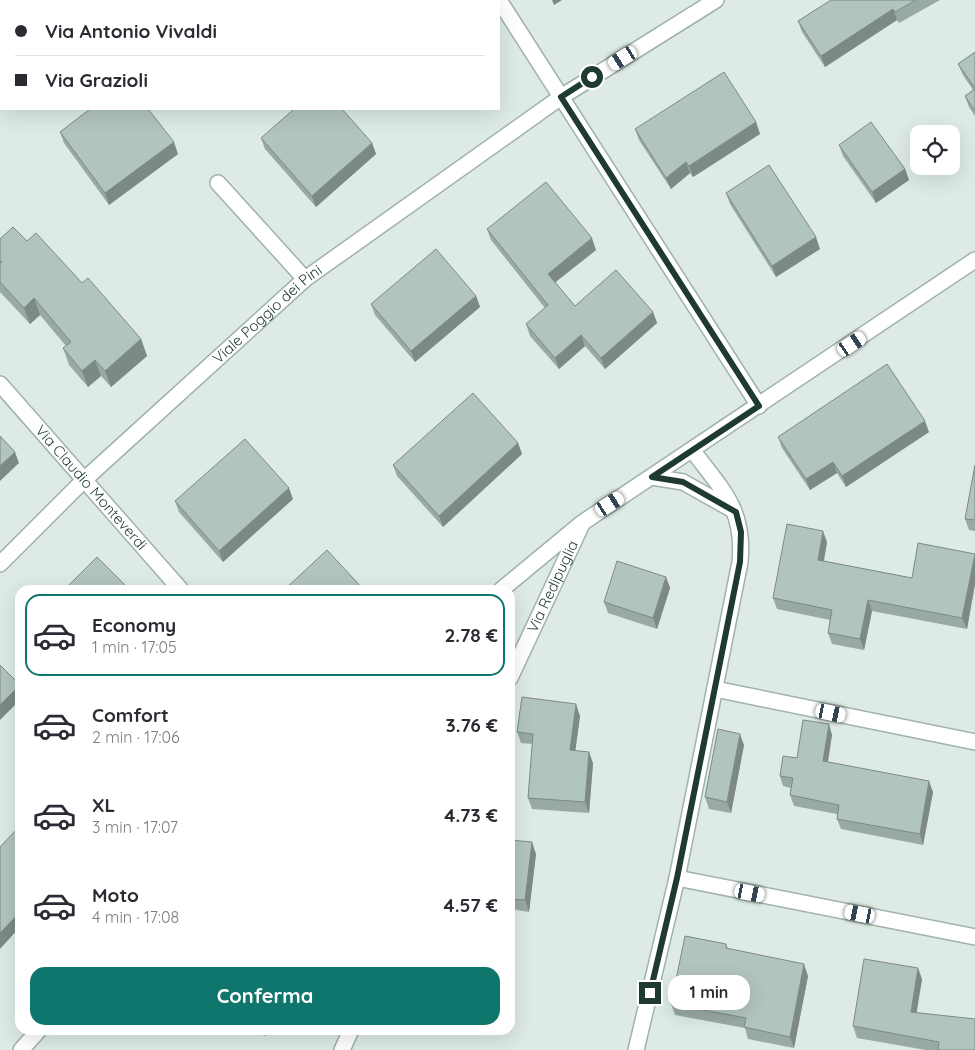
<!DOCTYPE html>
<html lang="it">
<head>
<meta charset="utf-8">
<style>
  body { margin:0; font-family:Quicksand,sans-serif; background:#f2f2f3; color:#2b2b33; height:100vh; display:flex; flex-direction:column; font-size:19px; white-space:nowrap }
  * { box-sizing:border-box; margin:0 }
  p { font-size:16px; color:#7c7c81 }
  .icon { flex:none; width:28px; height:28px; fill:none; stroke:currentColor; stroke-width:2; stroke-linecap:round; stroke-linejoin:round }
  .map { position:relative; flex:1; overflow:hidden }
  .side { position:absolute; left:15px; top:585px; width:500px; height:450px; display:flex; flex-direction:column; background:#fff; border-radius:15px; box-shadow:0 5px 20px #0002 }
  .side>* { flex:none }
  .banner { position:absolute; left:0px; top:0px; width:500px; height:110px; box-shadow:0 5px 20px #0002; display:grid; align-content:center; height:110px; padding:0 15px; background:#fff }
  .controls { position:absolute; left:910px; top:125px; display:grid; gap:10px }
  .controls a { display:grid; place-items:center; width:50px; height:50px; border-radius:10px; background:#fff; box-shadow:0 5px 20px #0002; font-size:25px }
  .end { position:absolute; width:22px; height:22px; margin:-11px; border:6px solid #1e3a33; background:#fff; box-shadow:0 0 0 2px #fff }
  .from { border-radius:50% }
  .bubble { position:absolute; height:35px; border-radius:15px; background:#fff; box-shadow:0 5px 20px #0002; font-size:16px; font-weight:700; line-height:35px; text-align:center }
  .car { position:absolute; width:15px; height:30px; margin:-15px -8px; border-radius:6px; box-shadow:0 0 4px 1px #0007; background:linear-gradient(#fff 24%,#345 0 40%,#fff 0 76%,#345 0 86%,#fff 0) }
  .banner b { display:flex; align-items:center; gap:18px; height:48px; font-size:19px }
  .banner b+b { border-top:1px solid #e1e1e2 }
  .banner i { width:12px; height:12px; background:#2b2b33 }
  ul { padding:9px 0 0; list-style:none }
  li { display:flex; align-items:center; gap:15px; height:82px; margin:0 10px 8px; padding:0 5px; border:2px solid transparent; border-radius:15px }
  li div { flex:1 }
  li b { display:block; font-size:19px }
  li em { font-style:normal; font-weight:700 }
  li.active { border-color:#0f766e }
  li>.icon { width:45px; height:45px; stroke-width:1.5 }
  .action { display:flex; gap:10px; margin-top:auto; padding:10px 15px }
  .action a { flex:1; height:58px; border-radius:15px; background:#0f766e; color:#fff; font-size:20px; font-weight:700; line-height:58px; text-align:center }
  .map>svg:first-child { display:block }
</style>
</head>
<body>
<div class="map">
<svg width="975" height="1050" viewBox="0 0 975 1050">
  <rect width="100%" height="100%" fill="#ddeae5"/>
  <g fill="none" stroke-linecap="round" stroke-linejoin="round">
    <!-- minor casing -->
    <g stroke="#a0b2ac" stroke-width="18">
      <g id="minor">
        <path d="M 499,0 L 759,406"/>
        <path d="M 218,183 L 305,279"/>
        <path id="s1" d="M 0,384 L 181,590"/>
        <path d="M 652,477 L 683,482 L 733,510"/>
        <path id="s2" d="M 0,564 L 84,480 L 305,279 L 561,97 L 716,0"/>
        <path d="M 501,590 L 582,523 L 975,260"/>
        <path id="s3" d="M 510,678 L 581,526"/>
        <path d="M 715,689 L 975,742"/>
        <path d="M 677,878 L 975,937"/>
        <path d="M 21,1050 L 39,1030"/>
        <path d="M 342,1050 L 351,1030"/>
        <path d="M 636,1050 L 677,878 L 740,562 C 745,509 722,490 693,451"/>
      </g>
    </g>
    <!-- minor -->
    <use href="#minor" stroke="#fff" stroke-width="15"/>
  </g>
  <!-- wall -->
  <path fill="#99a9a3" d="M 831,0 L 940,0 L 899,23 L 897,20 L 825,67 L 802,32 L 798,21 Z
    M 975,52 L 975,116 L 969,107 L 965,96 L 973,90 L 963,75 L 958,64 Z
    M 756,122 L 760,134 L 693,177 L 690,173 L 671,189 L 639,140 L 635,129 Z
    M 60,132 L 178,154 L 109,205 L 64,143 Z
    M 261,138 L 372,143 L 376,154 L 316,207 L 265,149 Z
    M 839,145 L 905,169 L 909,180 L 876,203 L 843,156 Z
    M 726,193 L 820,249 L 776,277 L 730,204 Z
    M 487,229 L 596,250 L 555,282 L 575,306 L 653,312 L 657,323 L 605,369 L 585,346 L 559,369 L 530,336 L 526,324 L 545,308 L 491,240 Z
    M 0,239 L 27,241 L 82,283 L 141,339 L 147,356 L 111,387 L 101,376 L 88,387 L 69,365 L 63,348 L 66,346 L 40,315 L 30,324 L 0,292 Z
    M 476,296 L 480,307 L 415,362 L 375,315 L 371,304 Z
    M 929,432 L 846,487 L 837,473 L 810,490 L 782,448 L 778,437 Z
    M 518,443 L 522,454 L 443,527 L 397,476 L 393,465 Z
    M 975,465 L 975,531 L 969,530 L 965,519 Z
    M 293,499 L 223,562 L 179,512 L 175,501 Z
    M 827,542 L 824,561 L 912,578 L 975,554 L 975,584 L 967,629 L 872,611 L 864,650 L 832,644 L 828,633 L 830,620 L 777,609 L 773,598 Z
    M 666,577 L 670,588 L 657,629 L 608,613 L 604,602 Z
    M 580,716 L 575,751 L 593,763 L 589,813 L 532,809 L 528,798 L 533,744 L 521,743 L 517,732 Z
    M 832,735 L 828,762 L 933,792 L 923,845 L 841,829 L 837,819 L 837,814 L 794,806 L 790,795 L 791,788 L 783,786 L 780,776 L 797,758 Z
    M 744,745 L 731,813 L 709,809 L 705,797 Z
    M 510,840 L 536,854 L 529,912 L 510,909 Z
    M 726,944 L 728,949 L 808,976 L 794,1048 L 748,1039 L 745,1028 L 675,1015 L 671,1004 Z
    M 922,979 L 916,1013 L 975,1050 L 926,1050 L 857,1038 L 853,1026 Z
    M 252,1030 L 267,1030 L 265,1036 Z"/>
  <!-- shaded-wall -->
  <path fill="#7d8a84" d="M 310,0 L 322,0 L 322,1 L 309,1 Z
    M 552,0 L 562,0 L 554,5 Z
    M 893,9 L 897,20 L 825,67 L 821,56 Z
    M 756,122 L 760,134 L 693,177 L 689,166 Z
    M 174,142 L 178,154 L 109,205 L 105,193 Z
    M 372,143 L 376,154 L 316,207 L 312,196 Z
    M 686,162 L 690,173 L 671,189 L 666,178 Z
    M 905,169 L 909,180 L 876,203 L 872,192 Z
    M 816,237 L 820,249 L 776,277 L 772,266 Z
    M 592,238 L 596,250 L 552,285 L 548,274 Z
    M 476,296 L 480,307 L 415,362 L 411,351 Z
    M 34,298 L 40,315 L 30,324 L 24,308 Z
    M 653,312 L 657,323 L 605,369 L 601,358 Z
    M 581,335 L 585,346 L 559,369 L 555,358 Z
    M 141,339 L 147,356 L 111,387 L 105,371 Z
    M 95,360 L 101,376 L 88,387 L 82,371 Z
    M 925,421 L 929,432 L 846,487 L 842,476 Z
    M 518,443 L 522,454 L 443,527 L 439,516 Z
    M 15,452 L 19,463 L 0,481 L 0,466 Z
    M 833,462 L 837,473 L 810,490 L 806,479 Z
    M 289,488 L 293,499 L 223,562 L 219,551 Z
    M 823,531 L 827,542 L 822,571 L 818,560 Z
    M 975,554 L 975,584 L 967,629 L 962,618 Z
    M 666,577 L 670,588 L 657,629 L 653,618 Z
    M 868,600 L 872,611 L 864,650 L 860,639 Z
    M 20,685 L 20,700 L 0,720 L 0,705 Z
    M 576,704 L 580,716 L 574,761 L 570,750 Z
    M 829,724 L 832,735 L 826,772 L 823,761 Z
    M 740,734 L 744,745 L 731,813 L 727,802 Z
    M 589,752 L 593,763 L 589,813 L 585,802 Z
    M 929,781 L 933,792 L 923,845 L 920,834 Z
    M 532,842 L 536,854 L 529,912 L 525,900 Z
    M 20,912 L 20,927 L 0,949 L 0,933 Z
    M 804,964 L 808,976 L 794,1048 L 790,1037 Z
    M 918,968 L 922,979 L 915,1023 L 911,1012 Z
    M 263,1030 L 267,1030 L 265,1036 Z"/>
  <!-- building -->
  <path fill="#b2c5bd" stroke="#7d8a84" d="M 228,0 L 310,0 L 309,1 L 227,1 Z
    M 831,0 L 916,0 L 895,12 L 893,9 L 821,56 L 798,21 Z
    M 975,52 L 975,88 L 958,64 Z
    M 724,72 L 756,122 L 689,166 L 686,162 L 666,178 L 635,129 Z
    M 975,89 L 975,111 L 965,96 Z
    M 90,109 L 148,109 L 174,142 L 105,193 L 60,132 Z
    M 294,109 L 342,109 L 372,143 L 312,196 L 261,138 Z
    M 871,122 L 905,169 L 872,192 L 839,145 Z
    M 769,165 L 816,237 L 772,266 L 726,193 Z
    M 546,182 L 592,238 L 548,274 L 575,306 L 616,270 L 653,312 L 601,358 L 581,335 L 555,358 L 526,324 L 548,305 L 487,229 Z
    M 13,227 L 27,241 L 36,233 L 82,283 L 88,278 L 141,339 L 105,371 L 95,360 L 82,371 L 63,348 L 71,342 L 34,298 L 24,308 L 0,282 L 0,263 L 2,262 L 0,260 L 0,239 Z
    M 436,249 L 476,296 L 411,351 L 371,304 Z
    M 887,364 L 925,421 L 842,476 L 833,462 L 806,479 L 778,437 Z
    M 473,393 L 518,443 L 439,516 L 393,465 Z
    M 0,436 L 15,452 L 0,466 Z
    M 245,439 L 289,488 L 219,551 L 175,501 Z
    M 975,465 L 975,520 L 965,519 Z
    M 787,524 L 823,531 L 818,560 L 912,578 L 918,543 L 975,554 L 962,618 L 868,600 L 860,639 L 828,633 L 832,610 L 773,598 Z
    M 327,550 L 364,590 L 284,590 Z
    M 97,557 L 130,590 L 64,590 Z
    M 617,561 L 666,577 L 653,618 L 604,602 Z
    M 0,665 L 20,685 L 0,705 Z
    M 522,697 L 576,704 L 570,750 L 589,752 L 585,802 L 528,798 L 533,734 L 517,732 Z
    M 803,720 L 829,724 L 823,761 L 929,781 L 920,834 L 837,819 L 839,805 L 790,795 L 793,778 L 780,776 L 783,756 L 797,758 Z
    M 718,729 L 740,734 L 727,802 L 705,797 Z
    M 20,826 L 20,912 L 0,933 L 0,847 Z
    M 510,840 L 532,842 L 525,900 L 510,899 Z
    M 685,936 L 726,944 L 726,948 L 804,964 L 790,1037 L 744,1027 L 746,1018 L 671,1004 Z
    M 864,959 L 918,968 L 911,1012 L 975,1019 L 975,1050 L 938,1050 L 939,1042 L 853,1026 Z"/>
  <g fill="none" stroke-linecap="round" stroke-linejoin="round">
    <!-- route -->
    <path stroke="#1e3a33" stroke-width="6" d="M 592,77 L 561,97 L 759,406 L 652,477 L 683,482 L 736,512 L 741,532 L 740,562 L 677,878 L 650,993"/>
  </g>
  <g text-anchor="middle" stroke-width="5" stroke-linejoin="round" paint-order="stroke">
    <!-- street labels -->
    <g font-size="15" fill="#1e3a33" stroke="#edf7f2">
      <text dy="5" stroke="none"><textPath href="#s2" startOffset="366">Viale Poggio dei Pini</textPath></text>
      <text dy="5" stroke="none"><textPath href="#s1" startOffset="138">Via Claudio Monteverdi</textPath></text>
      <text dy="5" stroke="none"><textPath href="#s3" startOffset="101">Via Redipuglia</textPath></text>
    </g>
  </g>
</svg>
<div class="controls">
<a><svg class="icon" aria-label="locate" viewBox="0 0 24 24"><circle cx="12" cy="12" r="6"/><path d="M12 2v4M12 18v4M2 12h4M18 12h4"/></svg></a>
</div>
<i class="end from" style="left:592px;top:77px"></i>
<i class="end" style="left:650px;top:993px"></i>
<div class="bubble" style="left:668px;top:975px;width:82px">1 min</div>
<i class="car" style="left:623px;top:58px;rotate:238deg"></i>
<i class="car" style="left:852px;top:344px;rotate:56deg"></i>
<i class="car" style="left:610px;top:504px;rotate:57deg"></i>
<i class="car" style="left:831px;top:713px;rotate:102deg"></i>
<i class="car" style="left:750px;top:893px;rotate:101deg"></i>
<i class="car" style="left:860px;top:914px;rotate:281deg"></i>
<div class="banner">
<b><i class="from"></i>Via Antonio Vivaldi</b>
<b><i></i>Via Grazioli</b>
</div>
<section class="side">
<ul>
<li class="active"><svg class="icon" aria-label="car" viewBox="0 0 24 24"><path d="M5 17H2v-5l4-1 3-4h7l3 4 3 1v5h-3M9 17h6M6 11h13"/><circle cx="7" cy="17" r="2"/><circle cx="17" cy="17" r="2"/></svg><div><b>Economy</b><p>1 min · 17:05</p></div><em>2.78 €</em></li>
<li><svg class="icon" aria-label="car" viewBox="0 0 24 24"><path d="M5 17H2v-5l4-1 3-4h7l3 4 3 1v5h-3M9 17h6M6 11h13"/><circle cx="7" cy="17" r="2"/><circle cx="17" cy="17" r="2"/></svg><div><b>Comfort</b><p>2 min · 17:06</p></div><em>3.76 €</em></li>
<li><svg class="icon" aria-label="car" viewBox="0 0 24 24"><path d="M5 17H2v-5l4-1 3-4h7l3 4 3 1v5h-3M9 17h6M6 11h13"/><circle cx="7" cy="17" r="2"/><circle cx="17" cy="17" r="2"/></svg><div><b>XL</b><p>3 min · 17:07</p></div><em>4.73 €</em></li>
<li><svg class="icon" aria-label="car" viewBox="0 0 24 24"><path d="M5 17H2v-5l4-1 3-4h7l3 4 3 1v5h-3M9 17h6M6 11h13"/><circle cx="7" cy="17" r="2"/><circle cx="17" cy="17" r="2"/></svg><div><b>Moto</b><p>4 min · 17:08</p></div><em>4.57 €</em></li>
</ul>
<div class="action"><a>Conferma</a></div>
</section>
</div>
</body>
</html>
